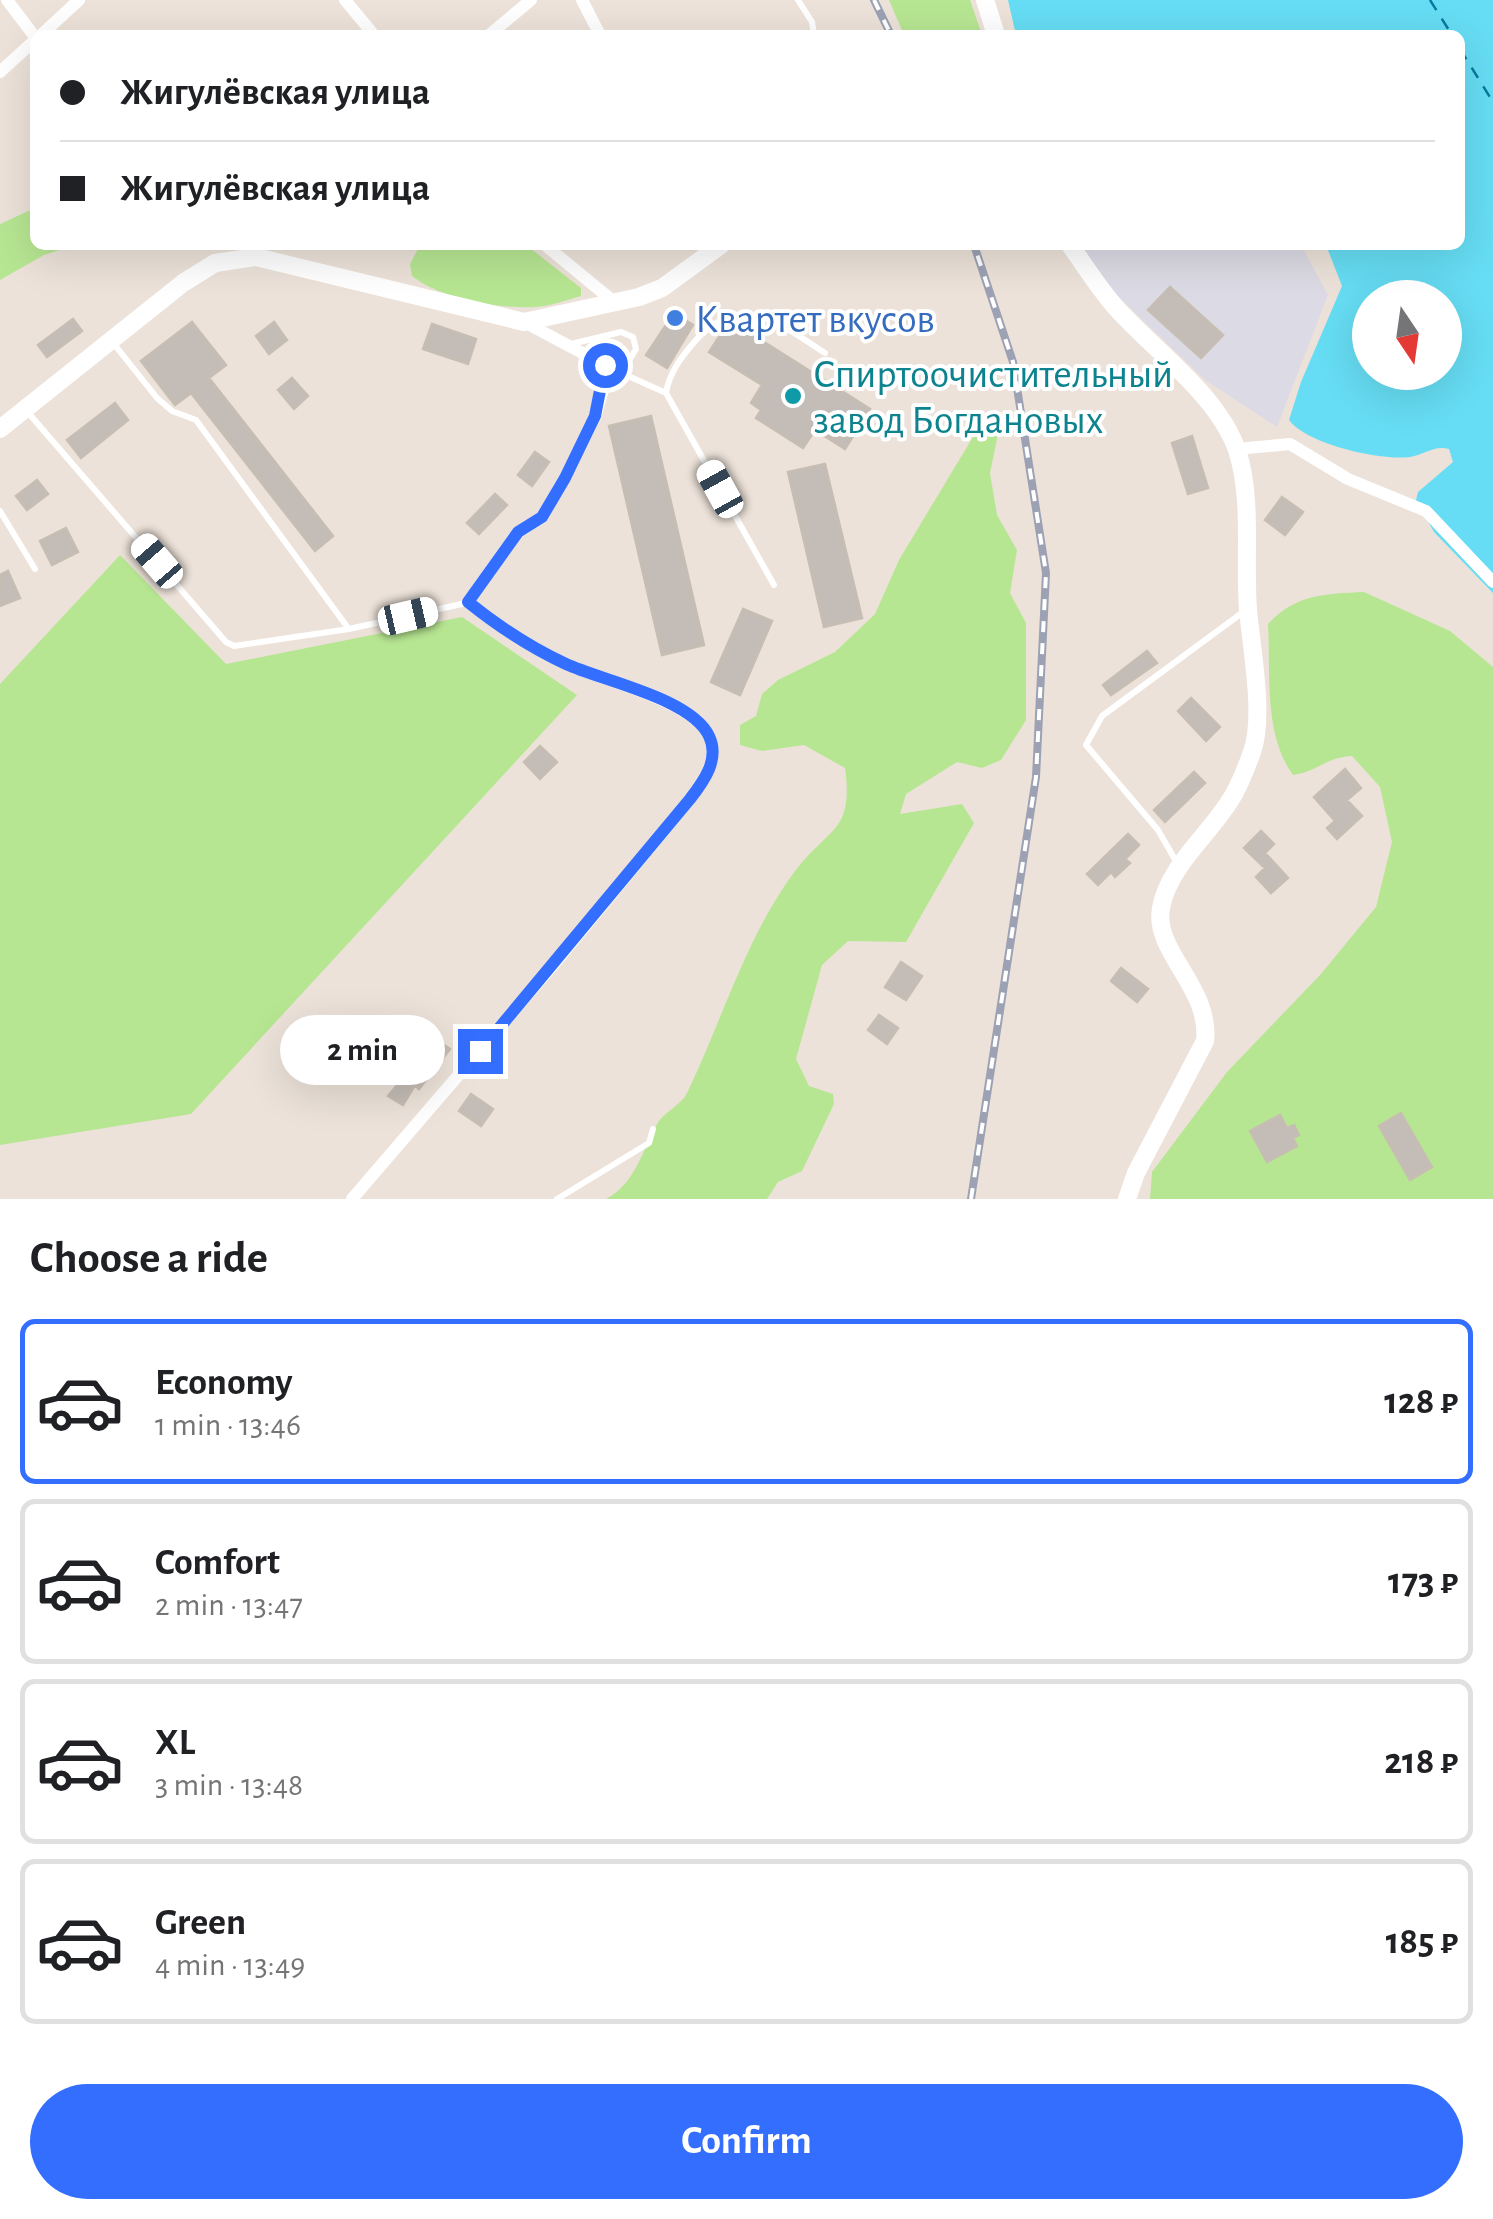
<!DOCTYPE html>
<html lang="en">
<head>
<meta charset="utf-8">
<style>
  body { margin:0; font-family:"Alegreya Sans",sans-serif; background:#f6f6f6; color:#202124; height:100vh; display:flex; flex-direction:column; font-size:38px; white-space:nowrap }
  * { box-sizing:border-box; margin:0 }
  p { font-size:32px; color:#757577 }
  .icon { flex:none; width:55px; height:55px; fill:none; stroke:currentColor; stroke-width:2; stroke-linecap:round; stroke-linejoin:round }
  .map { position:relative; height:1199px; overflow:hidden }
  .drawer { display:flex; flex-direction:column; background:#fff; flex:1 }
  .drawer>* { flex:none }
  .top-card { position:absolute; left:30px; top:30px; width:1435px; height:220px; border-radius:15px; box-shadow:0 10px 40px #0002; display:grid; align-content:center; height:220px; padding:0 30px; background:#fff }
  .needle { width:65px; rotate:167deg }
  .fabs { position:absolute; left:1352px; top:280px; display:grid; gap:20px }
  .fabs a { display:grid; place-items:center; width:110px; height:110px; border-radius:50%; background:#fff; box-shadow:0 10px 40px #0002; font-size:50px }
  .end { position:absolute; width:45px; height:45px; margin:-22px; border:12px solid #336eff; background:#fff; box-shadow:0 0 0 5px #fff }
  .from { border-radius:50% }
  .bubble { position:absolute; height:70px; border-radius:35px; background:#fff; box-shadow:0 10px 40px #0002; font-size:32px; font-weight:700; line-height:70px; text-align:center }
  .car { position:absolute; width:30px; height:60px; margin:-30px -15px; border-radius:12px; box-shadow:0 0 8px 2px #0007; background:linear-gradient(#fff 24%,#345 0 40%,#fff 0 76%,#345 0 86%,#fff 0) }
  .top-card b { display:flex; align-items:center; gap:35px; height:95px; font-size:38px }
  .top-card b+b { border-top:2px solid #e0e0e0 }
  .top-card i { width:25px; height:25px; background:#202124 }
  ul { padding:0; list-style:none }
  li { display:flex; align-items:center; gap:30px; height:165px; margin:0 20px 15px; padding:0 10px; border:5px solid #e0e0e0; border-radius:15px }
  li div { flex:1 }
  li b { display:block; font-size:38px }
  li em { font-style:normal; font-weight:700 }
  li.on { border-color:#336eff }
  li>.icon { width:90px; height:90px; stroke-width:1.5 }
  h2 { padding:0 30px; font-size:45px; line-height:120px }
  .cta { display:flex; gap:20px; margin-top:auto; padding:20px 30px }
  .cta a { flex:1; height:115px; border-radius:60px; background:#336eff; color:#fff; font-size:40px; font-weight:700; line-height:115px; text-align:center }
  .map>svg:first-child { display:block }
</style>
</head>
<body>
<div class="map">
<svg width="1493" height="1199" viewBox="0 0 1493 1199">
  <rect width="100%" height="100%" fill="#ece2d9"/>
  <!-- industrial -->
  <path fill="#dcdae4" d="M 1078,245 L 1301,245 L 1328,295 L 1277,427 L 1205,380 L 1103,282 Z"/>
  <!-- green -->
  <path fill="#b7e692" d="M 889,0 L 970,0 L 982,35 L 904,35 Z
    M 35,208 L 35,245 L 75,245 L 44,255 L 0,280 L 0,224 Z
    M 420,245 L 526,245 L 581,288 L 581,296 C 567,300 550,306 535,307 C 499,309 441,299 412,276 L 410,264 Z
    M 982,422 L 998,434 L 990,473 L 997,515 L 1017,550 L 1010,593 L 1026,623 L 1026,720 L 1001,760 L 982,768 L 957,762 L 906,794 L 900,814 L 962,804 L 974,823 L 906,942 L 848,941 L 822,965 L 796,1059 L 809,1086 L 833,1094 L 834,1104 L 802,1171 L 778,1182 L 767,1199 L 606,1199 C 635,1184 642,1151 657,1124 C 665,1111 682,1105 688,1091 C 723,1018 746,937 795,871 C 828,827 854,833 845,768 L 804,745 L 762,751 L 740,745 L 740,725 L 756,716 L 762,694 L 778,680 L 835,652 L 875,614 L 899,560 Z
    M 120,555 L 226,664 L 462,617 L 577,695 L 191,1114 L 0,1145 L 0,684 Z
    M 1364,592 L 1450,631 L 1493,667 L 1493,1199 L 1150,1199 L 1152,1172 L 1227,1072 L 1321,974 L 1376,907 L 1392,842 L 1380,787 L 1352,756 C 1326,757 1317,772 1293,775 C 1263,734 1271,673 1268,624 C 1296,594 1324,594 1364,592 Z"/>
  <!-- water -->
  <path fill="#66ddf4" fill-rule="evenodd" d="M 1008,0 L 1493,0 L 1493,593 L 1434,532 L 1416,500 L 1418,492 L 1453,462 L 1449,449 C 1433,445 1425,455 1410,457 C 1381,461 1306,444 1289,420 L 1301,382 L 1342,286 L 1326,245 L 1460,245 L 1460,35 L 1206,35 L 1199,31 L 1186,35 L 1016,35 ZM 1370,298 L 1445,298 L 1445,372 L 1370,372 Z"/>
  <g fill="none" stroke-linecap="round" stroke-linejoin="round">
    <!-- ferry -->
    <path stroke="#077a9e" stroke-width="2.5" stroke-dasharray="12 10" stroke-linecap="butt" d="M 1430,0 L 1452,35
      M 1460,49 L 1493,102"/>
  </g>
  <!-- building -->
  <path fill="#c4bcb6" stroke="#c7beb3" stroke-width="2.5" d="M 1170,287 L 1223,335 L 1201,358 L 1148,310 Z
    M 674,313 L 693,325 L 667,368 L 646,355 Z
    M 73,319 L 82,331 L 47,357 L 38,345 Z
    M 192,322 L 226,365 L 209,378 L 333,536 L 315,551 L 191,393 L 175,405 L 141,361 Z
    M 274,322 L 287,340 L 269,354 L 256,336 Z
    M 734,323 L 870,409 L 845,449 L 815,430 L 803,448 L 756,418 L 761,410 L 751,403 L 762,385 L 709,352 L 726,326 Z
    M 432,324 L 476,339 L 468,364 L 423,349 Z
    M 292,378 L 308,396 L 294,409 L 278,390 Z
    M 115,403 L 128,420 L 81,458 L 67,440 Z
    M 651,416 L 704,645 L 662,655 L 609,426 Z
    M 1192,436 L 1208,488 L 1188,494 L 1172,443 Z
    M 535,452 L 549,462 L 532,486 L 518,475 Z
    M 825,464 L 862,618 L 824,627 L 788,472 Z
    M 37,480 L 48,494 L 27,510 L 16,496 Z
    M 495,494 L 507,505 L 479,534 L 467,523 Z
    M 1282,497 L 1303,512 L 1285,535 L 1265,520 Z
    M 66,528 L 78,552 L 52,565 L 40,541 Z
    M 8,571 L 20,598 L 0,606 L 0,575 Z
    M 743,609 L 772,621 L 740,695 L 711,682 Z
    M 1147,651 L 1157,663 L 1111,695 L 1103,685 Z
    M 1191,698 L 1220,727 L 1206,741 L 1178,711 Z
    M 540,746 L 557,762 L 540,779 L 524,762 Z
    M 1345,769 L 1361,788 L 1347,800 L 1362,816 L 1337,839 L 1327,828 L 1335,821 L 1314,797 Z
    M 1194,772 L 1205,783 L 1165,822 L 1154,810 Z
    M 1261,831 L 1274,844 L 1265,853 L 1288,878 L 1271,893 L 1256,877 L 1265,868 L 1244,848 Z
    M 1128,834 L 1139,845 L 1125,859 L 1130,863 L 1115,877 L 1111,872 L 1098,885 L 1087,874 Z
    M 901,962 L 922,976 L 906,1000 L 885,987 Z
    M 1121,968 L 1148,989 L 1137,1002 L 1111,981 Z
    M 879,1015 L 898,1028 L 887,1044 L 868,1030 Z
    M 436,1039 L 450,1049 L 419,1089 L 415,1085 L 403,1105 L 388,1096 Z
    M 471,1094 L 493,1109 L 481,1126 L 459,1111 Z
    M 1401,1113 L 1432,1167 L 1410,1180 L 1379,1126 Z
    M 1280,1115 L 1287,1128 L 1294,1125 L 1299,1135 L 1293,1138 L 1297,1146 L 1267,1162 L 1250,1131 Z"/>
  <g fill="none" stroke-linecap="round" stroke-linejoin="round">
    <!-- lane -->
    <path stroke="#fff" stroke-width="6" d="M 798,0 L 812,22 L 814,35
      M 114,344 L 157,398 L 172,411 L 196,420 L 348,628
      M 571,344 L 621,332 L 633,337 L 636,349 L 630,359 L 607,365
      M 606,366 L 666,393
      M 25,409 L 226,642 L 234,646 L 349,629 L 466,603
      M 0,511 L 35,569
      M 774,585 L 666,393 C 669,373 682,356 696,340 C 742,290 780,324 825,353
      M 1177,863 L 1158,830 L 1086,745 L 1102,716 L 1246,610
      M 557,1199 L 649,1143 L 653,1129"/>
    <!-- street -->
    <path stroke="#fff" stroke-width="12" d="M 7,0 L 35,37
      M 345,0 L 374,35
      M 582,0 L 600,35
      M 41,35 L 79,0
      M 489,35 L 531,0
      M 0,72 L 35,40
      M 545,245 L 613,301
      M 1236,449 L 1290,444 L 1348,479 L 1426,511 L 1493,582
      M 352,1199 L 554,964 L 690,799 C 703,781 720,759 709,736 C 690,699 603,681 566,664 C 531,648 498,626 468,602 L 517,533 L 542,517 L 565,478 L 595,417 L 605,383 L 605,365 L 524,322"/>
    <!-- secondary -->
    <path stroke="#fff" stroke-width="18" d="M 985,0 L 996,35
      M 1070,245 C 1086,267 1101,292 1120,312 C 1158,353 1218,396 1237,450 C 1253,499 1244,558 1248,609 C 1251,647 1265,716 1252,752 C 1247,766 1241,781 1234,794 C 1213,832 1169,864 1161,908 C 1153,952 1211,987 1205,1041 L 1136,1173 L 1127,1199
      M 0,429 L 183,283 L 215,263 L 256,257 L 524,322 L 639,297 L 662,288 L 721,245"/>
    <!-- rail casing -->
    <g stroke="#9ca2b4" stroke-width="8">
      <path id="rail" d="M 874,0 L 891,35
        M 971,1199 L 1036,777 L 1046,573 L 1013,362 L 974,245"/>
    </g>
    <!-- rail -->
    <use href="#rail" stroke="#fff" stroke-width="4" stroke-dasharray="11" stroke-linecap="butt"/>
  </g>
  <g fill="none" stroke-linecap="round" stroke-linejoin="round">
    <!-- route -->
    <path stroke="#336eff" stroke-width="12" d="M 480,1051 L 690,799 C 704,781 720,759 709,736 C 691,698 603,681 566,664 C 531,648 498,626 468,602 L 518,532 L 542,517 L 565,478 L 595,416 L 605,365"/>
  </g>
  <!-- markers -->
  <circle fill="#3f7fe0" stroke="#fff" stroke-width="4" cx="675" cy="318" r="10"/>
  <circle fill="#0f9aa8" stroke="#fff" stroke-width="4" cx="793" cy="396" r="10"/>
  <g text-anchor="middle" stroke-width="8" stroke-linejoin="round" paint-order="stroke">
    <!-- shop labels -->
    <g font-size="40" fill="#366cbe" stroke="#fff" text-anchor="start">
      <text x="695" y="332">Квартет вкусов</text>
    </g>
    <!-- culture labels -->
    <g font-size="40" fill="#0d838f" stroke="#fff" text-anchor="start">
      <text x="813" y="387">Спиртоочистительный<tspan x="813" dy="46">завод Богдановых</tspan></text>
    </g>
  </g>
</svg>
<div class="fabs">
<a><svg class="needle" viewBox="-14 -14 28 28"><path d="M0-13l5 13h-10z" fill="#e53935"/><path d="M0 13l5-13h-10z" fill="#757577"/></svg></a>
</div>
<i class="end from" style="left:605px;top:365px"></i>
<i class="end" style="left:480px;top:1051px"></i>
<div class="bubble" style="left:280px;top:1015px;width:165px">2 min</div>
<i class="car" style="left:720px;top:489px;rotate:331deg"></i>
<i class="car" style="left:157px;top:561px;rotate:319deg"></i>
<i class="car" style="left:408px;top:616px;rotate:77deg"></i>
<div class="top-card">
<b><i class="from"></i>Жигулёвская улица</b>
<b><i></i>Жигулёвская улица</b>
</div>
</div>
<section class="drawer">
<h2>Choose a ride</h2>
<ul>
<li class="on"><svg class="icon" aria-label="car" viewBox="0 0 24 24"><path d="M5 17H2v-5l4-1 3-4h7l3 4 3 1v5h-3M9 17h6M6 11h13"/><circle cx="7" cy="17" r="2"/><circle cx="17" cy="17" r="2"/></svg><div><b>Economy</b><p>1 min · 13:46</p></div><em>128 ₽</em></li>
<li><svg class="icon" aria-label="car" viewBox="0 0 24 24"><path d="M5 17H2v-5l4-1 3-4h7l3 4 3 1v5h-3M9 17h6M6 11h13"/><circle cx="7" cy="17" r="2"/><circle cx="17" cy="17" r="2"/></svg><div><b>Comfort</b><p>2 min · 13:47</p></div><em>173 ₽</em></li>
<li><svg class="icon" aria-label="car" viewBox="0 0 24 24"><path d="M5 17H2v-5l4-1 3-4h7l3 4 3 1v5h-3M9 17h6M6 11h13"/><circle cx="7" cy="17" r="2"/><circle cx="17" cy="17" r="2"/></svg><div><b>XL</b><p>3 min · 13:48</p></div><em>218 ₽</em></li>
<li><svg class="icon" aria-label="car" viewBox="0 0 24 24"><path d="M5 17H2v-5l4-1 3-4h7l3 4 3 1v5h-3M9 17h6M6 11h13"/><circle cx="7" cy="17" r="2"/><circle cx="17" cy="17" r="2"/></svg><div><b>Green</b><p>4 min · 13:49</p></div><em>185 ₽</em></li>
</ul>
<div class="cta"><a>Confirm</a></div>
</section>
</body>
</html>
